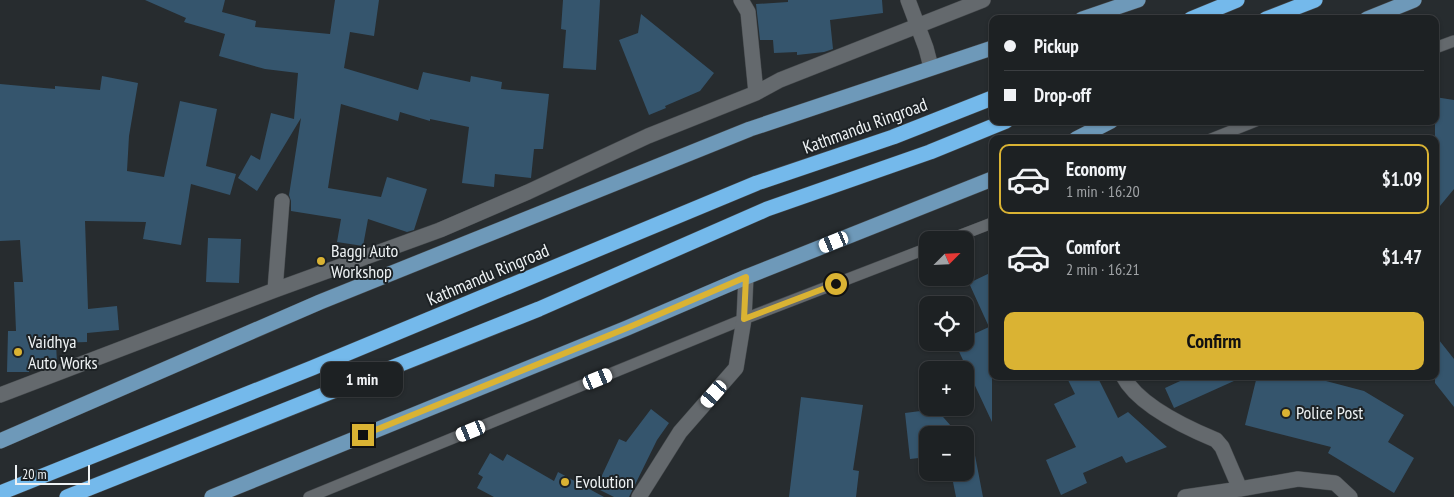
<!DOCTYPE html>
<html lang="en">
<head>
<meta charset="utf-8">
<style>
  body { margin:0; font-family:"PT Sans Narrow",sans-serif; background:#25292b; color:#f1f3f6; height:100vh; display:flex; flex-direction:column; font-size:19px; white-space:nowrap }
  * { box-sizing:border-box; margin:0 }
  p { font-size:16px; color:#a0a3a6 }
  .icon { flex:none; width:28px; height:28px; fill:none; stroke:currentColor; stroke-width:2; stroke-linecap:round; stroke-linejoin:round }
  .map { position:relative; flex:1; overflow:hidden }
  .sheet { position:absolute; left:989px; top:135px; width:450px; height:245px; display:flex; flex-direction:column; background:#1d2123; border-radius:10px; box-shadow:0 1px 4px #0004,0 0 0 1px #3b3e41 }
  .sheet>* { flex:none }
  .guide { position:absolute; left:989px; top:15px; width:450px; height:110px; border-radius:10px; box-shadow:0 1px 4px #0004,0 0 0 1px #3b3e41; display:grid; align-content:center; height:110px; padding:0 15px; background:#1d2123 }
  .needle { width:32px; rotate:66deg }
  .tools { position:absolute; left:919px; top:231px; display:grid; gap:10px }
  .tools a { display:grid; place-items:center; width:55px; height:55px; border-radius:10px; background:#1d2123; box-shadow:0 1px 4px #0004,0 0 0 1px #3b3e41; font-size:25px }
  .scale { position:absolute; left:15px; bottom:12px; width:75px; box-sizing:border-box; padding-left:5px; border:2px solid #eef2f4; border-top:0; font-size:14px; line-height:18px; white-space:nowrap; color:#eef2f4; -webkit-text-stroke:4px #1d2225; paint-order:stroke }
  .end { position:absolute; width:22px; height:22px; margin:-11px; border:6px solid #dab333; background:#111; box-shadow:0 0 0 2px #111 }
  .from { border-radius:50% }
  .bubble { position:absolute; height:35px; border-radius:10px; background:#1d2123; box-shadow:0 1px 4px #0004,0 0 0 1px #3b3e41; font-size:16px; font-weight:800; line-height:35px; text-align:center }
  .car { position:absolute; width:15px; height:30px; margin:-15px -8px; border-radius:6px; box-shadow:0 0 4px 1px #0007; background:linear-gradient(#fff 24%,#345 0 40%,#fff 0 76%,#345 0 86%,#fff 0) }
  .guide b { display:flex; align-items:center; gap:18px; height:48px; font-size:19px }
  .guide b+b { border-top:1px solid #3b3e41 }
  .guide i { width:12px; height:12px; background:#f1f3f6 }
  ul { padding:9px 0 0; list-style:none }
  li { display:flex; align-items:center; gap:15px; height:70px; margin:0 10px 8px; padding:0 5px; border:2px solid transparent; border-radius:10px }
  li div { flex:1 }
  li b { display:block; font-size:19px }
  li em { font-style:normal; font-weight:800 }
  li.on { border-color:#dab333 }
  li>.icon { width:45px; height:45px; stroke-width:1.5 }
  .cta { display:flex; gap:10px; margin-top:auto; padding:10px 15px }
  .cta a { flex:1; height:58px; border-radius:10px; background:#dab333; color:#111; font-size:20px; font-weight:800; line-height:58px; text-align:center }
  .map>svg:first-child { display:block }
</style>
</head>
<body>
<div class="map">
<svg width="1454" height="497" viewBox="0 0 1454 497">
  <rect width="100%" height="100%" fill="#272c2f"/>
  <!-- building -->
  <path fill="#35556d" d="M 145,0 L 225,0 L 222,12 L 256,21 L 255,27 L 330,34 L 335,0 L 379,0 L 374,36 L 350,32 L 344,68 L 418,90 L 423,72 L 470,82 L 471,76 L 502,82 L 501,89 L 549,94 L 543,149 L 534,149 L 531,178 L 495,174 L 494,187 L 462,183 L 469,127 L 430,119 L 430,121 L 400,112 L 398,121 L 341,104 L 328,188 L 381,197 L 387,177 L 427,189 L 414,230 L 407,232 L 368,219 L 363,246 L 337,242 L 341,219 L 291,211 L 291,201 L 289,195 L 301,118 L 257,191 L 238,178 L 251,155 L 260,160 L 271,113 L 294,119 L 298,73 L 265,69 L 219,56 L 225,34 L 184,22 L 186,18 Z
    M 563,0 L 600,0 L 596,70 L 563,68 L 566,30 L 561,29 Z
    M 788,0 L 882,0 L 883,13 L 830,20 L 833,49 L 824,52 L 797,55 L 797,52 L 774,53 L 773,40 L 760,40 L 756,4 L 788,2 Z
    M 641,14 L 714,73 L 700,91 L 665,106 L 666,108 L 649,115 L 619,40 L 638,33 Z
    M 102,76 L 138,83 L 129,136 L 127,171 L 164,177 L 180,101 L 217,109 L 206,166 L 236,174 L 230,195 L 191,184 L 181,245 L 143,239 L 146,222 L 85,221 L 88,309 L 117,306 L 119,330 L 87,333 L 87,342 L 56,343 L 57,363 L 46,368 L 29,368 L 29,372 L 7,372 L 8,331 L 16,331 L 14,282 L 23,282 L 20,240 L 0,241 L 0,84 L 55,89 L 55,86 L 100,90 Z
    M 1435,97 L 1454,100 L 1454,189 L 1435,212 Z
    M 208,238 L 241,239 L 239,283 L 206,282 Z
    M 992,272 L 992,422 L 955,343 L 965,342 L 965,338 L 989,327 L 969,283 Z
    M 1435,335 L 1454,359 L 1454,407 L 1435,383 Z
    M 1066,376 L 1097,376 L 1118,418 L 1128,412 L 1167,447 L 1126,463 L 1122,456 L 1083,473 L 1087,483 L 1061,495 L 1046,460 L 1076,447 L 1054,404 L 1075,394 Z
    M 1191,376 L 1245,376 L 1174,408 L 1165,388 Z
    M 1257,376 L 1307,376 L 1364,391 L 1404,415 L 1388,442 L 1414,458 L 1394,493 L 1328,453 L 1331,447 L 1245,425 Z
    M 801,397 L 863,405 L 853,470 L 859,471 L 856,497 L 789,497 Z
    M 651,409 L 669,423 L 657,440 L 629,497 L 614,497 L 596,488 L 619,439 L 626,442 Z
    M 936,409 L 959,435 L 928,435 L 928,457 L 910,459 L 905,413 Z
    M 965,442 L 969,446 L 973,445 L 983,497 L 956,497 L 951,472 L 965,472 Z
    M 490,453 L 503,461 L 507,454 L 554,481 L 558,472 L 604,497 L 494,497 L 477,488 L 483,477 L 478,474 Z"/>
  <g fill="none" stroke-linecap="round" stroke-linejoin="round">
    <!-- lane casing -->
    <g stroke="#45494c" stroke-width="12">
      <path id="lane" d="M 1435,48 L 1454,41
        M 1211,139 L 1256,121
        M 948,240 L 992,223
        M 309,497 L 744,319 L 928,248"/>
    </g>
    <!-- street casing -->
    <g stroke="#45494c" stroke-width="16">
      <path id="street" d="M 741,0 L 748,12 L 756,93
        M 908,0 L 926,48 L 931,67
        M 275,290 L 282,201
        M 1123,376 C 1138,405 1187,428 1216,440 L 1222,447 L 1240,489 L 1185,497
        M 0,395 L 275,290 L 440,230 L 528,192 L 648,136 L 756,93 L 780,80 L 983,0
        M 1240,489 L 1298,479 L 1335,483 L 1350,497
        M 639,497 L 680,432 L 736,368 L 744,319 L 746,277"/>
    </g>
    <!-- primary casing -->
    <g stroke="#45494c" stroke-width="16">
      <path id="primary" d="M 1082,19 L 1138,0
        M 1367,19 L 1414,0
        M 1076,139 L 1111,121
        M 0,441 L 320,302 L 750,129 L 992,48
        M 212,497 L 627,328 L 746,277 L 992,179"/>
    </g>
    <!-- highway casing -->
    <g stroke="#45494c" stroke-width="16">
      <path id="highway" d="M 1191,19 L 1237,0
        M 1266,19 L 1315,0
        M 0,493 L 312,368 L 757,183 L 893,137 L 992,98
        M 67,497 L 539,309 L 767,209 L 930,152 L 1006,121"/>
    </g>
    <!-- lane -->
    <use href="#lane" stroke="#64696d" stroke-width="11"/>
    <!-- street -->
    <use href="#street" stroke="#64696d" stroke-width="15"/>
    <!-- primary -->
    <use href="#primary" stroke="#6e99b9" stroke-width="15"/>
    <!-- highway -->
    <use href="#highway" stroke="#74b9eb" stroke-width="15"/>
  </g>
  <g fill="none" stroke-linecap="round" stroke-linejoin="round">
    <!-- route -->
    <path stroke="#dab333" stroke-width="6" d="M 363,435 L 627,328 L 746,277 L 744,319 L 836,284"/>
  </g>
  <!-- markers -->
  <g fill="#dab333" stroke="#1d2225" stroke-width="2">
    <circle cx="321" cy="261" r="5"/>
    <circle cx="18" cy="352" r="5"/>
    <circle cx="1286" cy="413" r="5"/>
    <circle cx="565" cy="482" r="5"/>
  </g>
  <g text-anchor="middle" stroke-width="4" stroke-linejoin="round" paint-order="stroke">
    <!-- street labels -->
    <g font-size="18" fill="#eef2f4" stroke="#1d2225">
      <text transform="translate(865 126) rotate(-20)" y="6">Kathmandu Ringroad</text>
      <text transform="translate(488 275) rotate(-23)" y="6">Kathmandu Ringroad</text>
    </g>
    <!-- poi labels -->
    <g font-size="18" fill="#eef2f4" stroke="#1d2225" text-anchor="start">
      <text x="331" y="257">Baggi Auto<tspan x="331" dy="21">Workshop</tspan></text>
      <text x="28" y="348">Vaidhya<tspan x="28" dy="21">Auto Works</tspan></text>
      <text x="1296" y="419">Police Post</text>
      <text x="575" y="488">Evolution</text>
    </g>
  </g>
</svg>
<div class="tools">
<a><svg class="needle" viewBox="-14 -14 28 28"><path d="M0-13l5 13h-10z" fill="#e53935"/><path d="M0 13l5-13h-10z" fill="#a0a3a6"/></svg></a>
<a><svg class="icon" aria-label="locate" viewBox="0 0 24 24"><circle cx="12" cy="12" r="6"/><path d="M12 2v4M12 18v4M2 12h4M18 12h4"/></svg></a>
<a>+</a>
<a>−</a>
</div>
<div class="scale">20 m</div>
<i class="end from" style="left:836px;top:284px"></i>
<i class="end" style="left:363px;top:435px"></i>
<div class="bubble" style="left:321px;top:362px;width:82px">1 min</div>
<i class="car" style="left:834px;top:242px;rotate:248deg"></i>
<i class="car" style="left:598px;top:379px;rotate:68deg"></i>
<i class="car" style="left:714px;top:394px;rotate:221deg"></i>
<i class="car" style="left:471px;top:431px;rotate:248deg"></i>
<div class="guide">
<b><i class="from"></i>Pickup</b>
<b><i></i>Drop-off</b>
</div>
<section class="sheet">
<ul>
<li class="on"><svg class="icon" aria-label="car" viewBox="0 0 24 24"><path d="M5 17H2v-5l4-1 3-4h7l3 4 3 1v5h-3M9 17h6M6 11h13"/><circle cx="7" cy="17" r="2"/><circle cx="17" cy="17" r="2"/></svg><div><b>Economy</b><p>1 min · 16:20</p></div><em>$1.09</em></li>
<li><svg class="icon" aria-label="car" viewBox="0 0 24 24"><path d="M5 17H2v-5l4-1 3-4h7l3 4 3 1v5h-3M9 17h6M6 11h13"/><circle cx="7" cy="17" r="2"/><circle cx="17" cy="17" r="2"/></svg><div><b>Comfort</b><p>2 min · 16:21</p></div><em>$1.47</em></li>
</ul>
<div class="cta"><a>Confirm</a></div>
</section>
</div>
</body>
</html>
